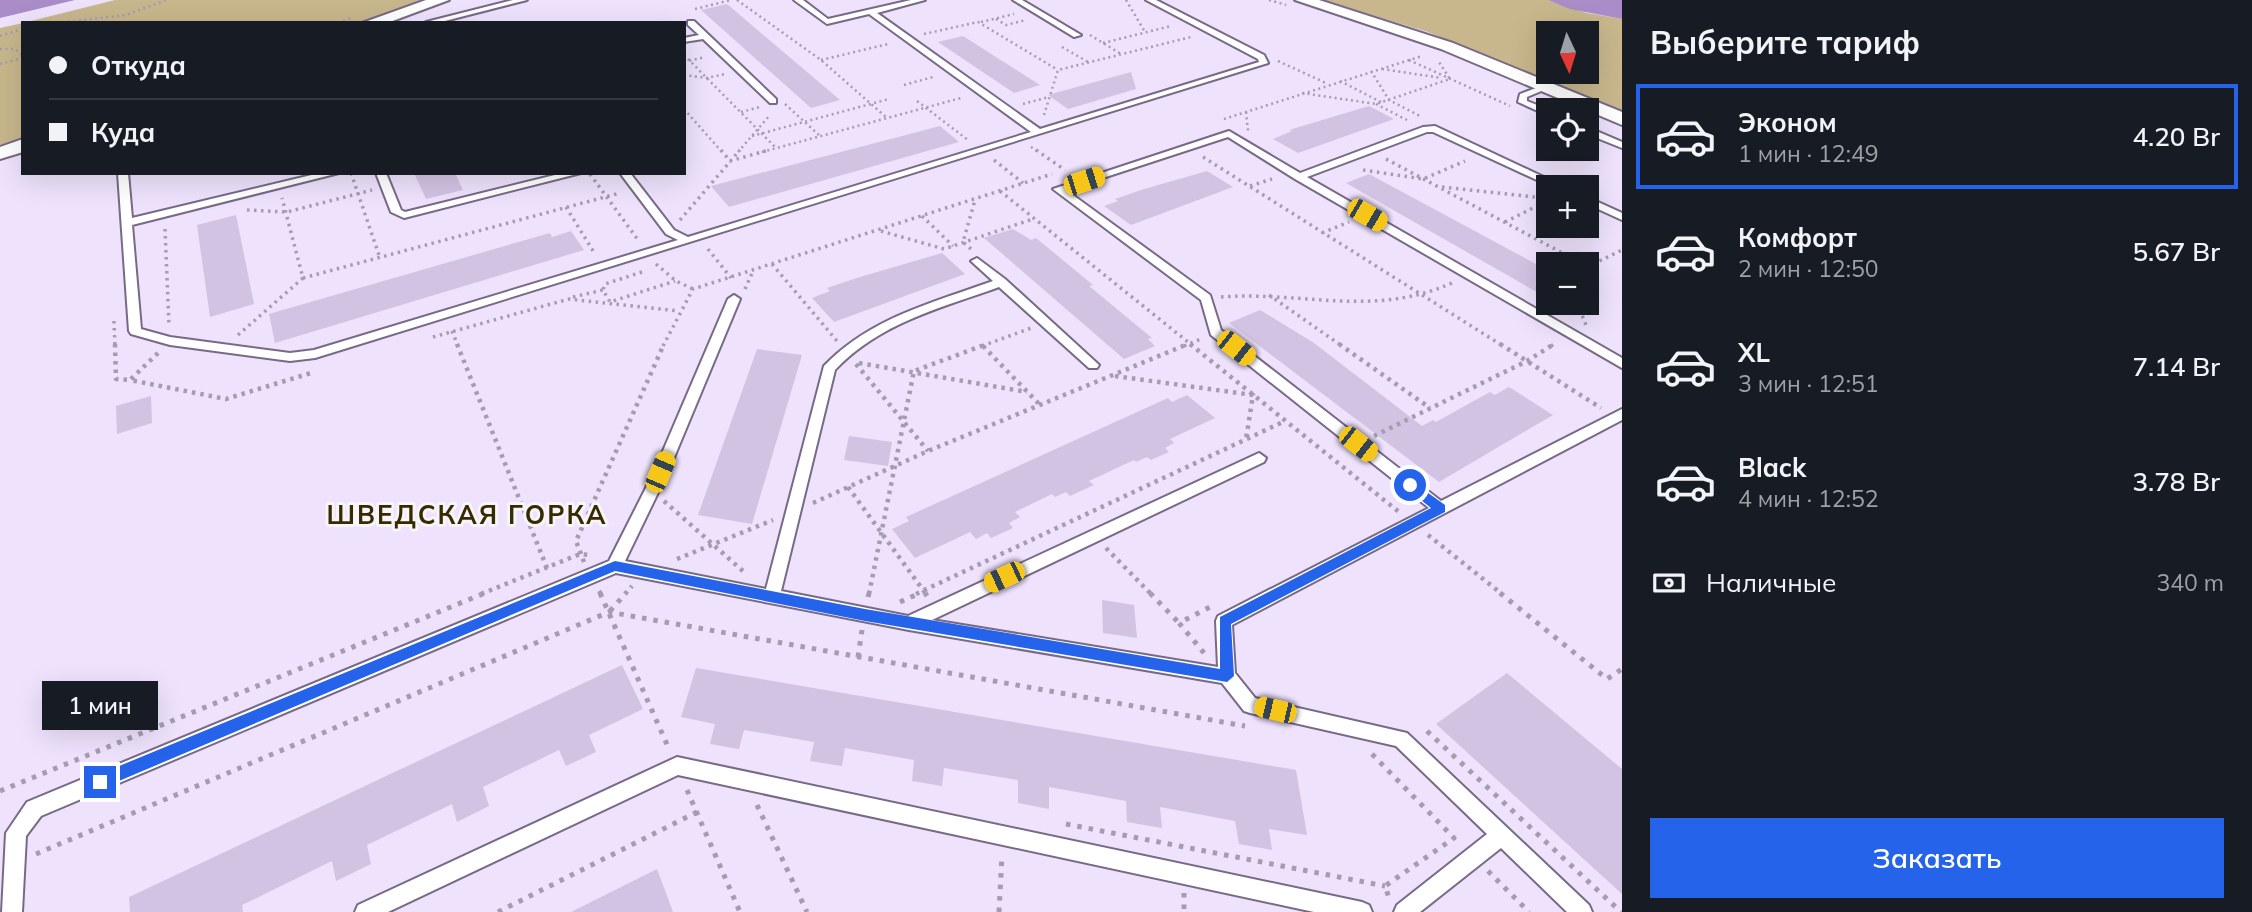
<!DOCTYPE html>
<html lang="ru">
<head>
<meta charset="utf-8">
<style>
  body { margin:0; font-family:Mulish,sans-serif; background:#20242c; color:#f1f3f6; height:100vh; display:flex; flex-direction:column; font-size:26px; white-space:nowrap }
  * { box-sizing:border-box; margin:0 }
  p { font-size:23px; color:#9ea1a6 }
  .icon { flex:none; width:38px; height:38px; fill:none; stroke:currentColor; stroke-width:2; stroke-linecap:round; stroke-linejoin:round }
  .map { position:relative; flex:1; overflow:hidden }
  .sheet { display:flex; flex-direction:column; background:#171b24; width:630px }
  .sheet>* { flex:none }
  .guide { position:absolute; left:21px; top:21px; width:665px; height:154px; border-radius:0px; box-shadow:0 7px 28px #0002; display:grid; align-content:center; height:154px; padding:0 28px; background:#171b24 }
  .needle { width:46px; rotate:176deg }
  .tools { position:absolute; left:1536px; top:21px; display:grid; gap:14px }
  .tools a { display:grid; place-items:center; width:63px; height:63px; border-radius:0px; background:#171b24; box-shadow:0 7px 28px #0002; font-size:35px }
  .end { position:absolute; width:32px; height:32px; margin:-16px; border:9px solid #2563eb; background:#fff; box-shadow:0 0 0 4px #fff }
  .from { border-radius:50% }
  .bubble { position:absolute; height:49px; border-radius:0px; background:#171b24; box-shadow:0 7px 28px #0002; font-size:23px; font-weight:600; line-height:49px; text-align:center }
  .car { position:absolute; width:21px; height:42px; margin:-21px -10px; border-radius:9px; box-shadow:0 0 5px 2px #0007; background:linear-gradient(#f5c518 24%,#345 0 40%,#f5c518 0 76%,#345 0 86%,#f5c518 0) }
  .guide b { display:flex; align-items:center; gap:24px; height:66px; font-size:26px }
  .guide b+b { border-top:2px solid #363941 }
  .guide i { width:18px; height:18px; background:#f1f3f6 }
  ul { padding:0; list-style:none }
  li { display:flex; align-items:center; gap:21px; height:105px; margin:0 14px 10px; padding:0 14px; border:4px solid transparent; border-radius:0px }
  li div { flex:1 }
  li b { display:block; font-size:26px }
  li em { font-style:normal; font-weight:600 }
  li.selected { border-color:#2563eb }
  li>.icon { width:63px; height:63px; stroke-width:1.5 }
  h2 { padding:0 28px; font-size:32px; line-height:84px }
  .pay { display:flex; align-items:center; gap:18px; height:77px; padding:0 28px; font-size:26px }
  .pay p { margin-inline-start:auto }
  .button { display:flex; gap:14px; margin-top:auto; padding:14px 28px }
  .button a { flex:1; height:80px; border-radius:0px; background:#2563eb; color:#fff; font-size:28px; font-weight:600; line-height:80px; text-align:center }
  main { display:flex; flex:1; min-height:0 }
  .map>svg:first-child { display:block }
</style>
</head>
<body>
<main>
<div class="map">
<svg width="1622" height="912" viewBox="0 0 1622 912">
  <rect width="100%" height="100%" fill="#eee2fc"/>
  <!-- green -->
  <path fill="#c8b78c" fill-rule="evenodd" d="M 115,0 L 431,0 L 362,23 L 23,23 Z
    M 1322,0 L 1548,0 L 1587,13 L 1622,19 L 1622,110 L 1428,32 ZM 1549,33 L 1587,33 L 1587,72 L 1549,72 Z
    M 23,23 L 23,141 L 0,149 L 0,28 Z"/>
  <!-- water -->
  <path fill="#aa8dc8" d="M 0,0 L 75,0 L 0,18 Z
    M 1548,0 L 1622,0 L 1622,19 L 1570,9 Z"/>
  <!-- building -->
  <path fill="#d2c3e3" d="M 727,4 L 840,100 L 811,108 L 701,10 Z
    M 963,36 L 1040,85 L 1014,93 L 938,42 Z
    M 1131,72 L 1136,89 L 1068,109 L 1048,95 Z
    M 1369,106 L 1394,119 L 1298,153 L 1273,139 L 1292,131 L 1289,130 Z
    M 940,126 L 959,142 L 729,207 L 711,186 Z
    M 1207,171 L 1233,187 L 1131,225 L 1104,206 L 1118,201 L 1115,199 L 1141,190 Z
    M 414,173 L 455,173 L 463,190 L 426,199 Z
    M 1369,174 L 1549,271 L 1549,299 L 1346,183 Z
    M 236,215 L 254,304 L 210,317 L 197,225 Z
    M 1013,229 L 1031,240 L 1036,238 L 1093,285 L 1089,286 L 1152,338 L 1148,339 L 1155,346 L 1124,359 L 984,238 Z
    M 571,231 L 584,250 L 275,343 L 269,314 L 550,233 L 552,237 Z
    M 942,253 L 965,274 L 834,322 L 812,298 L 830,291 L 827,288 L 860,277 Z
    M 1260,310 L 1314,343 L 1422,426 L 1433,420 L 1436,422 L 1490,392 L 1495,395 L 1509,387 L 1553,415 L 1439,482 L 1229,323 Z
    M 757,349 L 802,355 L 752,524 L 698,515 Z
    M 1187,395 L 1215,418 L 1170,439 L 1174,443 L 1165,448 L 1169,452 L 1151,460 L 1147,457 L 1136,462 L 1134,460 L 1089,481 L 1094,485 L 1070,496 L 1066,492 L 1055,497 L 1052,494 L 1015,512 L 1020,517 L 1009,523 L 1013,528 L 991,538 L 987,533 L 976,539 L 970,532 L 915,558 L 892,529 L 909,521 L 906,517 L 1168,398 L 1172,402 Z
    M 151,396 L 152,423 L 117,434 L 116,406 Z
    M 849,436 L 892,442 L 888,466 L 844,460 Z
    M 1102,600 L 1134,605 L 1137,638 L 1103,633 Z
    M 622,665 L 643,709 L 589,735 L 596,752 L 566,766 L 559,750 L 483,787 L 489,806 L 457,822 L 452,804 L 367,845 L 371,864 L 336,881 L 332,861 L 242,905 L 243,912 L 130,912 L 129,897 Z
    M 696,668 L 1296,770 L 1307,835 L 1269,829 L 1272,850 L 1239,844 L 1235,821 L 1160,807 L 1162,828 L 1127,822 L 1126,801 L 1049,787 L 1049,809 L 1018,803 L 1018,780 L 944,768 L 942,786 L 912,781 L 914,760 L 845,748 L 842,766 L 810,761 L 814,742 L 744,730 L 739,749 L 710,744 L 715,724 L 681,717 Z
    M 1507,673 L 1622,769 L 1622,894 L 1436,724 Z
    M 657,869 L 673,912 L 571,912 Z"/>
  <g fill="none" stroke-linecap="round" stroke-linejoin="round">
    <!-- lane casing -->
    <g stroke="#786a87" stroke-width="4">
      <path id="lane" d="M 513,0 L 527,0 L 437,23 L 426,22 Z
        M 794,0 L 803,0 L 828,19 L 911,0 L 925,0 L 877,13 L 1040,129 L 1259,62 L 1258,59 L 1146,0 L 1156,0 L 1264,55 L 1268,63 L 315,358 L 290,361 L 170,345 L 131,334 L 129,331 L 118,173 L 128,173 L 132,218 L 320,173 L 339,173 L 132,225 L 141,329 L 170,337 L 290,353 L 314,350 L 678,240 L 666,234 L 620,173 L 630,173 L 674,230 L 688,237 L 1031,132 L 869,14 L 827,24 Z
        M 1013,0 L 1022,0 L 1081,35 L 1074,37 Z
        M 688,21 L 694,21 L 776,99 L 776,103 L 770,103 L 703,39 L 684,42 L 684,38 L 699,35 L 688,25 Z
        M 1544,85 L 1551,87 L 1527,97 L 1527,101 L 1550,110 L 1549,116 L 1518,102 L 1520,94 Z
        M 1435,126 L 1565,187 L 1552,187 L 1433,132 L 1427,132 L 1307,177 L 1622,358 L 1622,368 L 1295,179 L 1228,137 L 1066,190 L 1210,295 L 1221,330 L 1441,501 L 1622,409 L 1622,420 L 1232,625 L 1235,673 L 1255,698 L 1407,733 L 1589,905 L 1592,912 L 1567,912 L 1501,848 L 1420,912 L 1394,912 L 1397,905 L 1487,834 L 1396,746 L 1250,713 L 1244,711 L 1222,683 L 909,630 L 616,573 L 41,816 L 26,836 L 22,912 L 2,912 L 6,833 L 27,802 L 609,561 L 654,472 L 728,299 L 734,295 L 740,299 L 668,472 L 625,561 L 766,589 L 824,366 C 870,318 932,303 993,281 L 971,261 L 977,258 L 1005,279 L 1099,365 L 1097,368 L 1089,368 L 999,287 C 941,308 879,323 835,370 L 781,591 L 908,616 L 1259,453 L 1266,458 L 1264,462 L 932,620 L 1218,667 L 1216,621 L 1218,616 L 1429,508 L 1211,335 L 1201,300 L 1053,189 L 1229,131 L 1300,173 L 1423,127 Z
        M 1587,127 L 1622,142 L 1622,148 L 1587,134 Z
        M 376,173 L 386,173 L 401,210 L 405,212 L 563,173 L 581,173 L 404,218 L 391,212 Z
        M 1587,197 L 1622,213 L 1622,220 L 1587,204 Z
        M 677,757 L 1362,902 L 1369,905 L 1372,912 L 1314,912 L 678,775 L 388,912 L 355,912 L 358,905 Z"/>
    </g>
    <!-- street casing -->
    <g stroke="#786a87" stroke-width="4">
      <path id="street" d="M 426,0 L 449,0 L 387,23 L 362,23 Z
        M 1295,0 L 1319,0 L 1453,43 L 1622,112 L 1622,125 L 1441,49 Z
        M 23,139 L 23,152 L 0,159 L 0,147 Z"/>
    </g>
    <!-- path-far3 -->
    <path stroke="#a59cb1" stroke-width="2.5" stroke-dasharray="2 3.5" stroke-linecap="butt" d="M 737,0 L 821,60 L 887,118
      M 1126,0 L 1145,32
      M 1269,0 L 1286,5
      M 695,9 L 731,0
      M 996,19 L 1006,25 L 1026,20
      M 981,22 L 1014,14
      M 57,23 L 126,15 L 166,0
      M 338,23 L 353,17
      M 924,34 L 978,22 L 1058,70
      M 1090,35 L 1121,54
      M 0,36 L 23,29
      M 1103,43 L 1171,26
      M 1062,47 L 1088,62
      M 0,49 L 15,49 L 23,56
      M 684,55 L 776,148
      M 821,60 L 888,44
      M 1409,60 L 1510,106
      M 1278,61 L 1328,84
      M 684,62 L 705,57
      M 0,64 L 23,58
      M 1382,69 L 1442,78
      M 1371,71 L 1389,100 L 1420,116
      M 684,75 L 707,78 L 725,74
      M 1340,81 L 1381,102
      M 904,85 L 933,77
      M 1302,93 L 1376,104 L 1450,79 L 1439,62
      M 917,101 L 968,140
      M 785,104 L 820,136
      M 1023,104 L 1049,97
      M 1376,104 L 1407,120
      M 684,109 L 722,152
      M 741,112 L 760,107
      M 1246,112 L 1248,131
      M 1044,115 L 1058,70 L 1191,37
      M 1224,119 L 1422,56
      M 752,136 L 889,99
      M 1031,147 L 1039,152
      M 738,152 L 770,115
      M 762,152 L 961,98"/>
    <!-- path-far2 -->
    <path stroke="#a59cb1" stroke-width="3.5" stroke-dasharray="2.5 4.5" stroke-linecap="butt" d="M 721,150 L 730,161 L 769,150
      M 1036,150 L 1065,170
      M 1203,157 L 1503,346
      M 1386,159 L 1583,264
      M 994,160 L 1023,183
      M 1363,170 L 1423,179 L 1465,161
      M 351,173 L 380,258
      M 590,174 L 638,240
      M 1250,186 L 1272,179
      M 1442,187 L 1544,198
      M 1000,191 L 1193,346
      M 566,207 L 595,254
      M 247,210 L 287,212 L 372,190
      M 922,216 L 953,246
      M 680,220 L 740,150
      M 1505,222 L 1549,200
      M 165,229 L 169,325
      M 881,231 L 944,249 L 1033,219
      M 1322,233 L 1349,222
      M 708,249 L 731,278
      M 971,249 L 963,242 L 975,200
      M 656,264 L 676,281 L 693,289
      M 772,264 L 837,341
      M 1587,267 L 1622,250
      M 642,272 L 605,284 L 603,290 L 610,302 L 675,281
      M 303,278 L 620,193
      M 745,289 L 753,271
      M 1269,295 L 1342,346
      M 573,297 L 603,290
      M 1221,297 C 1303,291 1373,318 1452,283
      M 1577,303 L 1586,325
      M 114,321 L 115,346
      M 452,331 L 458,346
      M 238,335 L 303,278 L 282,198
      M 433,337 L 569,299 L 679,311
      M 663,346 L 693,289 L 1052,174
      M 982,346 L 1031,328
      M 1184,346 L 1201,339
      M 1551,346 L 1556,343"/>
    <!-- path-far1 -->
    <path stroke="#a59cb1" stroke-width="4.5" stroke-dasharray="3.5 5" stroke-linecap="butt" d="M 115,344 L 116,379 L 130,380
      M 457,344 L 547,568
      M 1190,344 L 1399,512
      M 1339,344 L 1430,408
      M 1500,344 L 1601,408
      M 983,346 L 1041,406
      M 158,353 L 130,380 L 226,399 L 314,372
      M 859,363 L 1027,392
      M 856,364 L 928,451
      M 1115,376 L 1253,395 L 1246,439
      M 1374,436 L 1527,361 L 1554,344
      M 848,487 L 926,594
      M 664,501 L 744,572
      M 813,503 L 928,451 L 1188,344
      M 1428,535 L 1502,594
      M 1106,548 L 1151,594
      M 677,559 L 773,520
      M 584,562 L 576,541 L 664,344
      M 599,591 L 601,594
      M 481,594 L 580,554 L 590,555
      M 625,594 L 632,586
      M 869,594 L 914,371 L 987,344
      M 916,594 L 1285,421"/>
    <!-- path -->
    <path stroke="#a59cb1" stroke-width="5" stroke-dasharray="4.5 7" stroke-linecap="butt" d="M 600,593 L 669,749
      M 925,593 L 927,596
      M 1150,593 L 1179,623
      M 1500,593 L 1607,679 L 1622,669
      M 868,597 L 869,593
      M 900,602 L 920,593
      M 610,611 L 626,593
      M 1204,653 L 1179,623 L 1210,607
      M 858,657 L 862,630
      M 1427,731 L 1621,912
      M 1372,754 L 1454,838 L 1385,886 L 1389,898
      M 687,790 L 740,912
      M 0,791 L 485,593
      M 757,805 L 807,912
      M 1066,824 L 1385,886
      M 36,854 L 609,612 L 1245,726
      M 1488,871 L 1529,912
      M 1184,893 L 1184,912
      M 498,912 L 697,812
      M 999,912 L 1002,855"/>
    <!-- lane -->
    <use href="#lane" fill="#fff" fill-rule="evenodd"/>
    <!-- street -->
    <use href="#street" fill="#fff" fill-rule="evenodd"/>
  </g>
  <!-- route -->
  <path fill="#2563eb" d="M 1410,480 L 1445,505 L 1445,512 L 1231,624 L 1234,676 L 1227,682 L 865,621 L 615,571 L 100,789 L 93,782 L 95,776 L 615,561 L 865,609 L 1220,669 L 1220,617 L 1431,508 L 1406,488 L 1404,485 Z"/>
  <g text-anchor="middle" stroke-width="6" stroke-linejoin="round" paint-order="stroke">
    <!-- district labels -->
    <g font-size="26" font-weight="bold" letter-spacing="2" fill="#382a00" stroke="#f7f4fa">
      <text x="467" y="524">ШВЕДСКАЯ ГОРКА</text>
    </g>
  </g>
</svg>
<div class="tools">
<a><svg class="needle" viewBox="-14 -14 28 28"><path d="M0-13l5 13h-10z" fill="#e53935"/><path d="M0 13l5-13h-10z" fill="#9ea1a6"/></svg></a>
<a><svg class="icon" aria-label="locate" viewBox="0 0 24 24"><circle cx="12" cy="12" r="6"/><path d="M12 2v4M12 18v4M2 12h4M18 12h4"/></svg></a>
<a>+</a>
<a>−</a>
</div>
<i class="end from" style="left:1410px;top:485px"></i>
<i class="end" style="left:100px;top:782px"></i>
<div class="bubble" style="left:42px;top:681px;width:116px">1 мин</div>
<i class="car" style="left:1084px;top:181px;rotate:72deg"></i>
<i class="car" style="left:1367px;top:215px;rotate:120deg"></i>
<i class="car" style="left:1236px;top:348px;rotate:128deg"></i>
<i class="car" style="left:1358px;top:444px;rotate:128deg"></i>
<i class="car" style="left:660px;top:472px;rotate:23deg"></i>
<i class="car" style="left:1004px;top:577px;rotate:245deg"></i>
<i class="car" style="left:1275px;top:710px;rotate:283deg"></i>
<div class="guide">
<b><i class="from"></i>Откуда</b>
<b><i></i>Куда</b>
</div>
</div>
<section class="sheet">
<h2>Выберите тариф</h2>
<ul>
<li class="selected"><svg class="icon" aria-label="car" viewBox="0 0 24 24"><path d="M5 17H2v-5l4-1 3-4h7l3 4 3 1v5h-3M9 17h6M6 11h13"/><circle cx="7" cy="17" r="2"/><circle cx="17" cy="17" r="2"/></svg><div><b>Эконом</b><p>1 мин · 12:49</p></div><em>4.20 Br</em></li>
<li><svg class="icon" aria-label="car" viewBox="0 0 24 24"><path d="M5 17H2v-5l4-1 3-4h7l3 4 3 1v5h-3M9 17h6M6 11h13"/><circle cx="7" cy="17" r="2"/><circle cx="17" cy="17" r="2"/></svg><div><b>Комфорт</b><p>2 мин · 12:50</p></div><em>5.67 Br</em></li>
<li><svg class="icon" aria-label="car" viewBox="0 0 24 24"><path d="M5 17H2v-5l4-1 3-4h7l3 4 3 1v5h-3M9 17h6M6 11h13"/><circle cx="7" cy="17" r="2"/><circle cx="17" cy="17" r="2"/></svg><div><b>XL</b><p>3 мин · 12:51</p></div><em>7.14 Br</em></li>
<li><svg class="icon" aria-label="car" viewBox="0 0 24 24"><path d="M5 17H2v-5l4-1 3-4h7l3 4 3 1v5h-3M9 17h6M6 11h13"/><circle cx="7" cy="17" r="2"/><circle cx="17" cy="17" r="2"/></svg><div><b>Black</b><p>4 мин · 12:52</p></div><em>3.78 Br</em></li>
</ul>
<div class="pay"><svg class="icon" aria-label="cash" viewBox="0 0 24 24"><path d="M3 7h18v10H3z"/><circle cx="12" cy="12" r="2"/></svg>Наличные<p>340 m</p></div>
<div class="button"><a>Заказать</a></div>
</section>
</main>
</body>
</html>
